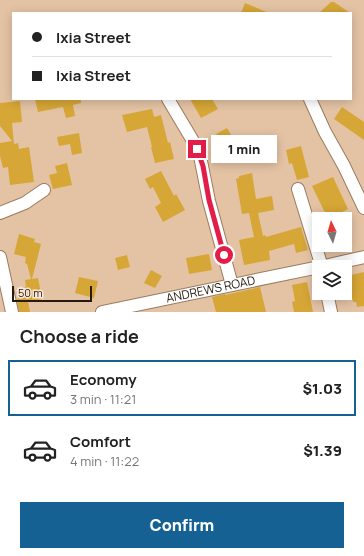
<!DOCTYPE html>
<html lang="en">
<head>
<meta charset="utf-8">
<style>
  body { margin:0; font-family:Manrope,sans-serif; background:#f6f6f6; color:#222; height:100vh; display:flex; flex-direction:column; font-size:15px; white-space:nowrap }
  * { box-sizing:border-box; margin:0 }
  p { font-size:13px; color:#767676 }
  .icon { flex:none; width:22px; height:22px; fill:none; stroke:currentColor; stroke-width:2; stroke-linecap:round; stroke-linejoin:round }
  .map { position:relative; height:312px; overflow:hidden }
  .drawer { display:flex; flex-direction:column; background:#fff; flex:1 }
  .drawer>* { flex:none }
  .banner { position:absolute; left:12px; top:12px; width:340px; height:88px; border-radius:0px; box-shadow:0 2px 10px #0003; display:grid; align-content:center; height:88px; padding:0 20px; background:#fff }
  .needle { width:26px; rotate:355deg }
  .fabs { position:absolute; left:312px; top:212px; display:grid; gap:8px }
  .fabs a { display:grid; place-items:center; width:40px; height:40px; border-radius:0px; background:#fff; box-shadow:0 2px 10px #0003; font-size:20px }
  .scale { position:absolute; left:12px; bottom:10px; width:80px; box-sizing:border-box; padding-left:4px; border:2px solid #261a0f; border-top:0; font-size:11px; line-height:14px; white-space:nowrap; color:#261a0f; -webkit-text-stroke:3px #f8e7d8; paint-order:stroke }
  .end { position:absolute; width:18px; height:18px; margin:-9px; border:5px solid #e11d48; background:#fff; box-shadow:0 0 0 2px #fff }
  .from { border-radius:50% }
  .bubble { position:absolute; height:28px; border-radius:0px; background:#fff; box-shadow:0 2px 10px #0003; font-size:13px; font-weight:800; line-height:28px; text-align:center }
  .banner b { display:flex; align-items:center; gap:14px; height:38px; font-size:15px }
  .banner b+b { border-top:1px solid #e0e0e0 }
  .banner i { width:10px; height:10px; background:#222 }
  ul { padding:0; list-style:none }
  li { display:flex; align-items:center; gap:12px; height:56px; margin:0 8px 6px; padding:0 12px; border:2px solid transparent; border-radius:0px }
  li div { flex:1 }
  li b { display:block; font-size:15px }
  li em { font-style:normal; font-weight:800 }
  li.selected { border-color:#166194 }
  li>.icon { width:36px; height:36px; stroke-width:1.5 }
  h2 { padding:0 20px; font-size:18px; line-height:48px }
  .action { display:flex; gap:8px; margin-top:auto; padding:8px 20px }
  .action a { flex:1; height:46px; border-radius:0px; background:#166194; color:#fff; font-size:16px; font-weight:800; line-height:46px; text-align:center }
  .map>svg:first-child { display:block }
</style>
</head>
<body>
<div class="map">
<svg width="364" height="312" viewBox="0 0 364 312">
  <rect width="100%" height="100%" fill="#e4c3a4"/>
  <!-- building -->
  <path fill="#d6a636" d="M 331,2 L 334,2 L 350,13 L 319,13 Z
    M 245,3 L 269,13 L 241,13 Z
    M 35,99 L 81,99 L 81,103 L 73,105 L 75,116 L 66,118 L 63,107 L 38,112 Z
    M 190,99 L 212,99 L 218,109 L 201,118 Z
    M 20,101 L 22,122 L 12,123 L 14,144 L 18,143 L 19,149 L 29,147 L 34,182 L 10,185 L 8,167 L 3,168 L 0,156 L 0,143 L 12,141 L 0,126 L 0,103 Z
    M 342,107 L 364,122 L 364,140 L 334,119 Z
    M 152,109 L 154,117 L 161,115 L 168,143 L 170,142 L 174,159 L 155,163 L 151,147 L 152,147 L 147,127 L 127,132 L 122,115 Z
    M 227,128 L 237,145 L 222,154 L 215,142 L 219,139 L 216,134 Z
    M 79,133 L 82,153 L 72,155 L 70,144 L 59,146 L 57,137 Z
    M 301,146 L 309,177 L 297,180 L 292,163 L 289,164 L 286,150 Z
    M 67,163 L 72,185 L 53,189 L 49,175 L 57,173 L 55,166 Z
    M 161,171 L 174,196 L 176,194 L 185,210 L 163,222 L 155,207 L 161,203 L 153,187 L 150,189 L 145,179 Z
    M 252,173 L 256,199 L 272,196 L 274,210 L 258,213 L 263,236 L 265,235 L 266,237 L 301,227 L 308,250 L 296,253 L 294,244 L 269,251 L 270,260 L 244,265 L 239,240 L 254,237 L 249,213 L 242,214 L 236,179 L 239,178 L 239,176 Z
    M 333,177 L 348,209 L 328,219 L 312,186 Z
    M 19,234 L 35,239 L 34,242 L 41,244 L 32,279 L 38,278 L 42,299 L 28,302 L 30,312 L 19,312 L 17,299 L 25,297 L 23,287 L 26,287 L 25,280 L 31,279 L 27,264 L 25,263 L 26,257 L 14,254 Z
    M 209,254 L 212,270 L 189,274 L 186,258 Z
    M 127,255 L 130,267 L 118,270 L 115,258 Z
    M 151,270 L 162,276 L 155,288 L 144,283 Z
    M 364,272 L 364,306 L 357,307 L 356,302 L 353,302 L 347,276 Z
    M 79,277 L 98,281 L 94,298 L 75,293 Z
    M 307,282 L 313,312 L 294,312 L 292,302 L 295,301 L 292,285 Z
    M 260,287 L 266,312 L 216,312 L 212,297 L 225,294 L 225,295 Z"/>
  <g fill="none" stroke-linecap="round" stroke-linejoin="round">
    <!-- street casing -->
    <g stroke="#9a7b5e" stroke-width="14">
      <g id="street">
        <path d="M 168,99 L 193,141 L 200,156 L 209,201 L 232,285"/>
        <path d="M 310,99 L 325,132 L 344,166 L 364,208"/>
        <path d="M 298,189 L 322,267"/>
        <path d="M 0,213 L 25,203 L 44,190"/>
        <path d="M 0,257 L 12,312"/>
        <path d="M 320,267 L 364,257"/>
        <path d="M 327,293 L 331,312"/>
        <path id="s1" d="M 102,312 L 319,267"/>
      </g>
    </g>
    <!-- street -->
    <use href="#street" stroke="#fff" stroke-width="12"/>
  </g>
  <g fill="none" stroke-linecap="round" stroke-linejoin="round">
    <!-- route -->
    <path stroke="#e11d48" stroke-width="5" d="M 197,149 L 203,166 L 209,200 L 224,255"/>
  </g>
  <g text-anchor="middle" stroke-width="3.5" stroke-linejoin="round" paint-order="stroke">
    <!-- street labels -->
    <g font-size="12" fill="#261a0f" stroke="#f8e7d8">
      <text dy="4" stroke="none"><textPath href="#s1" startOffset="111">ANDREWS ROAD</textPath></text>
    </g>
  </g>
</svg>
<div class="fabs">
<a><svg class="needle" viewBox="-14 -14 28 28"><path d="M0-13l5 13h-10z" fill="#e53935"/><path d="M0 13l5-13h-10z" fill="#767676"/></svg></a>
<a><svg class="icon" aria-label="layers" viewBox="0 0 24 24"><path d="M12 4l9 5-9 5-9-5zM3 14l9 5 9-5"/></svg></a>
</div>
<div class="scale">50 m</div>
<i class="end from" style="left:224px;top:255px"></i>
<i class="end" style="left:197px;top:149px"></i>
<div class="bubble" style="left:211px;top:135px;width:66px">1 min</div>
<div class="banner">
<b><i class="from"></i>Ixia Street</b>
<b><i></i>Ixia Street</b>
</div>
</div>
<section class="drawer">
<h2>Choose a ride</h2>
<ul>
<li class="selected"><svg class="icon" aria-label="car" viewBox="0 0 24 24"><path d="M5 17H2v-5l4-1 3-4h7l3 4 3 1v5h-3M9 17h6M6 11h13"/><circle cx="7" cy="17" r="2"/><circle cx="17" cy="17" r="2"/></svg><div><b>Economy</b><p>3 min · 11:21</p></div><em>$1.03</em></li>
<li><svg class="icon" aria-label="car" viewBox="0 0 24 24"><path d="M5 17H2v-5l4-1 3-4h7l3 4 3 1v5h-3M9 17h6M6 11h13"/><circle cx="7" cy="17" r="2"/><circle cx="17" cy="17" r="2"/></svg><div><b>Comfort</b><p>4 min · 11:22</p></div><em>$1.39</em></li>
</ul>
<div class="action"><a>Confirm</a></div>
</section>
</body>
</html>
